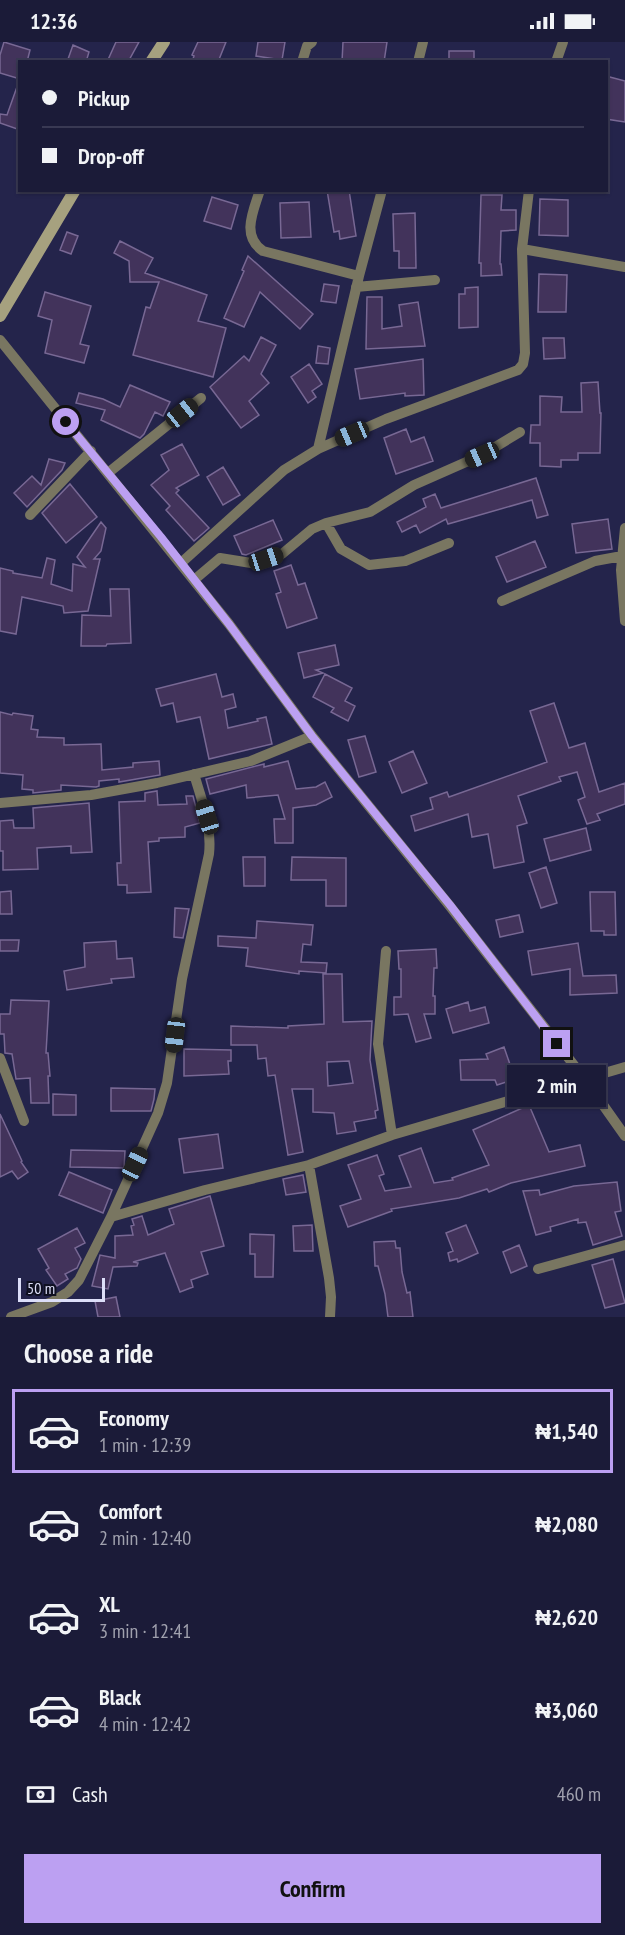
<!DOCTYPE html>
<html lang="en">
<head>
<meta charset="utf-8">
<style>
  body { margin:0; font-family:"PT Sans Narrow",sans-serif; background:#282843; color:#f1f3f6; height:100vh; display:flex; flex-direction:column; font-size:22px; white-space:nowrap }
  * { box-sizing:border-box; margin:0 }
  p { font-size:20px; color:#a0a1ae }
  .icon { flex:none; width:33px; height:33px; fill:none; stroke:currentColor; stroke-width:2; stroke-linecap:round; stroke-linejoin:round }
  .map { position:relative; height:1275px; overflow:hidden }
  .side { display:flex; flex-direction:column; background:#1b1b38; flex:1 }
  .side>* { flex:none }
  .banner { position:absolute; left:18px; top:18px; width:590px; height:132px; border-radius:0px; box-shadow:0 2px 4px #0004,0 0 0 2px #393953; display:grid; align-content:center; height:132px; padding:0 24px; background:#1b1b38 }
  .scale { position:absolute; left:18px; bottom:15px; width:87px; box-sizing:border-box; padding-left:6px; border:3px solid #dcdef8; border-top:0; font-size:16px; line-height:21px; white-space:nowrap; color:#dcdef8; -webkit-text-stroke:4px #0f1021; paint-order:stroke }
  .end { position:absolute; width:27px; height:27px; margin:-14px; border:8px solid #bca0f2; background:#111; box-shadow:0 0 0 3px #111 }
  .from { border-radius:50% }
  .bubble { position:absolute; height:42px; border-radius:0px; background:#1b1b38; box-shadow:0 2px 4px #0004,0 0 0 2px #393953; font-size:20px; font-weight:700; line-height:42px; text-align:center }
  .car { position:absolute; width:18px; height:36px; margin:-18px -9px; border-radius:8px; box-shadow:0 0 4px 2px #0007; background:linear-gradient(#222 24%,#8ab4d8 0 40%,#222 0 76%,#8ab4d8 0 86%,#222 0) }
  .banner b { display:flex; align-items:center; gap:21px; height:57px; font-size:22px }
  .banner b+b { border-top:2px solid #393953 }
  .banner i { width:15px; height:15px; background:#f1f3f6 }
  ul { padding:0; list-style:none }
  li { display:flex; align-items:center; gap:18px; height:84px; margin:0 12px 9px; padding:0 12px; border:3px solid transparent; border-radius:0px }
  li div { flex:1 }
  li b { display:block; font-size:22px }
  li em { font-style:normal; font-weight:700 }
  li.current { border-color:#bca0f2 }
  li>.icon { width:54px; height:54px; stroke-width:1.5 }
  h2 { padding:0 24px; font-size:27px; line-height:72px }
  .pay { display:flex; align-items:center; gap:15px; height:66px; padding:0 24px; font-size:22px }
  .pay p { margin-inline-start:auto }
  .button { display:flex; gap:12px; margin-top:auto; padding:12px 24px }
  .button a { flex:1; height:69px; border-radius:0px; background:#bca0f2; color:#111; font-size:24px; font-weight:700; line-height:69px; text-align:center }
  .status { display:flex; justify-content:space-between; align-items:center; height:42px; padding:0 30px; background:#1b1b38; direction:ltr }
  .status svg { height:16px; fill:currentColor }
  .map>svg:first-child { display:block }
</style>
</head>
<body>
<div class="status"><b>12:36</b><svg viewBox="0 0 49 12"><path d="M0 12V9h3v3zM5 12V6h3v6zM10 12V3h3v9zM15 12V0h3v12zM26 1h20v11H26zM47 4h2v5h-2z"/></svg></div>
<div class="map">
<svg width="625" height="1275" viewBox="0 0 625 1275">
  <rect width="100%" height="100%" fill="#24244b"/>
  <!-- building -->
  <path fill="#42335b" stroke="#786894" stroke-width="1.5" fill-rule="evenodd" d="M 4,0 L 30,8 L 27,20 L 20,20 L 20,37 L 0,31 L 0,13 Z
    M 116,0 L 139,0 L 128,20 L 107,20 Z
    M 198,0 L 226,0 L 218,20 L 192,20 L 194,14 L 192,13 Z
    M 258,0 L 285,0 L 282,18 L 256,14 Z
    M 343,0 L 387,0 L 384,20 L 342,20 Z
    M 73,3 L 89,10 L 86,20 L 67,20 Z
    M 449,9 L 474,9 L 474,20 L 449,20 Z
    M 606,34 L 625,39 L 625,80 L 606,77 Z
    M 18,42 L 20,43 L 20,88 L 0,81 L 0,72 L 7,73 Z
    M 327,148 L 349,148 L 356,194 L 340,197 L 339,189 L 334,190 Z
    M 481,153 L 502,153 L 501,168 L 516,168 L 516,188 L 501,189 L 500,222 L 501,222 L 502,233 L 481,234 L 481,221 L 479,221 Z
    M 212,155 L 238,163 L 231,187 L 204,179 Z
    M 540,157 L 568,158 L 568,194 L 539,193 Z
    M 309,160 L 311,195 L 281,196 L 280,161 Z
    M 415,171 L 416,226 L 399,226 L 399,209 L 394,209 L 393,172 Z
    M 67,190 L 78,194 L 71,212 L 60,208 Z
    M 120,199 L 153,216 L 145,231 L 207,253 L 198,279 L 226,286 L 213,335 L 133,313 L 146,265 L 150,266 L 159,240 L 130,240 L 129,219 L 114,211 Z
    M 248,214 L 313,272 L 300,287 L 260,250 L 244,285 L 224,276 L 244,229 L 242,228 Z
    M 539,232 L 567,233 L 566,270 L 538,270 Z
    M 324,242 L 339,244 L 336,261 L 321,259 Z
    M 478,245 L 478,285 L 459,286 L 459,252 L 465,252 L 465,246 Z
    M 45,250 L 91,264 L 80,302 L 89,304 L 84,321 L 45,311 L 52,278 L 38,274 Z
    M 367,255 L 382,255 L 382,287 L 402,284 L 399,263 L 418,260 L 425,304 L 366,307 Z
    M 261,295 L 276,303 L 261,332 L 269,341 L 249,359 L 259,373 L 241,386 L 210,345 L 244,314 L 249,319 Z
    M 543,296 L 564,296 L 565,316 L 544,317 Z
    M 318,304 L 330,306 L 328,322 L 316,321 Z
    M 423,317 L 424,353 L 405,354 L 405,351 L 360,357 L 355,327 Z
    M 309,322 L 322,342 L 312,349 L 316,355 L 308,361 L 291,335 Z
    M 598,340 L 600,371 L 601,371 L 600,411 L 578,411 L 578,418 L 561,418 L 561,425 L 540,424 L 540,401 L 530,401 L 531,383 L 540,383 L 540,354 L 562,355 L 561,370 L 582,370 L 581,341 Z
    M 130,343 L 170,360 L 163,374 L 155,370 L 144,392 L 140,396 L 101,378 L 105,368 L 76,361 L 79,351 L 103,357 L 120,365 Z
    M 406,387 L 411,400 L 424,395 L 433,419 L 396,432 L 384,396 Z
    M 182,402 L 199,433 L 176,446 L 179,448 L 176,451 L 209,486 L 194,499 L 166,468 L 170,464 L 151,443 L 169,428 L 161,413 Z
    M 49,417 L 65,421 L 62,428 L 27,465 L 14,451 L 32,434 L 41,443 Z
    M 223,425 L 240,453 L 223,463 L 207,435 Z
    M 536,436 L 548,473 L 537,476 L 532,458 L 448,482 L 446,477 L 420,491 L 416,483 L 402,490 L 397,480 L 426,465 L 423,457 L 435,452 L 441,466 Z
    M 70,442 L 97,475 L 66,501 L 42,471 Z
    M 608,477 L 612,507 L 576,511 L 572,482 Z
    M 273,478 L 282,498 L 246,513 L 242,512 L 234,494 Z
    M 101,480 L 106,486 L 101,509 L 94,517 L 100,517 L 88,569 L 64,571 L 63,564 L 22,555 L 16,592 L 0,589 L 0,526 L 13,529 L 13,531 L 42,536 L 47,516 L 55,518 L 51,542 L 72,549 L 73,522 L 85,525 L 77,515 Z
    M 535,499 L 546,525 L 507,540 L 496,515 Z
    M 291,523 L 298,543 L 305,541 L 317,576 L 287,586 L 276,552 L 281,550 L 274,529 Z
    M 110,547 L 129,547 L 131,601 L 107,602 L 106,604 L 81,604 L 82,573 L 111,574 Z
    M 335,603 L 339,623 L 316,628 L 323,631 L 304,636 L 298,611 Z
    M 216,632 L 222,655 L 233,652 L 236,665 L 225,668 L 228,686 L 258,679 L 257,677 L 266,675 L 272,702 L 209,717 L 200,675 L 177,680 L 173,661 L 161,664 L 156,647 Z
    M 325,632 L 352,646 L 345,659 L 355,664 L 348,679 L 331,670 L 334,666 L 313,655 Z
    M 554,661 L 569,706 L 585,701 L 599,750 L 625,741 L 625,762 L 597,772 L 600,778 L 587,782 L 578,758 L 585,755 L 577,730 L 559,735 L 561,739 L 518,754 L 527,781 L 517,784 L 524,820 L 494,826 L 488,792 L 472,795 L 468,772 L 415,789 L 411,774 L 433,767 L 430,756 L 447,750 L 449,755 L 547,720 L 530,669 Z
    M 0,670 L 12,673 L 13,671 L 33,674 L 31,687 L 38,688 L 37,695 L 64,696 L 64,703 L 101,702 L 102,728 L 133,725 L 133,721 L 159,719 L 160,733 L 119,740 L 119,737 L 99,739 L 99,744 L 96,745 L 61,743 L 61,748 L 33,751 L 33,748 L 22,747 L 23,733 L 0,731 Z
    M 365,694 L 376,730 L 359,735 L 348,698 Z
    M 413,709 L 427,741 L 402,751 L 389,720 Z
    M 288,719 L 296,747 L 316,745 L 325,740 L 332,755 L 316,763 L 293,766 L 293,801 L 275,801 L 274,777 L 285,777 L 278,753 L 247,756 L 246,743 L 210,752 L 206,737 L 264,722 L 264,725 Z
    M 157,749 L 158,763 L 187,762 L 186,754 L 193,754 L 200,781 L 185,785 L 185,795 L 159,796 L 159,799 L 148,800 L 151,850 L 127,851 L 127,843 L 118,843 L 117,821 L 121,821 L 119,760 L 145,759 L 145,751 Z
    M 89,761 L 92,810 L 71,811 L 71,804 L 37,806 L 38,827 L 3,828 L 3,809 L 0,809 L 0,779 L 13,778 L 14,786 L 34,786 L 33,766 Z
    M 586,786 L 591,808 L 550,819 L 544,797 Z
    M 243,815 L 265,815 L 265,844 L 244,844 Z
    M 292,815 L 346,816 L 346,864 L 326,864 L 326,838 L 291,838 Z
    M 546,825 L 557,861 L 541,866 L 529,831 Z
    M 11,849 L 12,872 L 0,872 L 0,850 Z
    M 590,850 L 615,850 L 616,893 L 604,893 L 604,889 L 591,889 Z
    M 175,866 L 189,867 L 183,896 L 174,895 Z
    M 519,873 L 523,890 L 500,895 L 496,878 Z
    M 257,879 L 313,883 L 311,903 L 303,902 L 301,920 L 327,921 L 326,931 L 299,929 L 299,932 L 246,924 L 248,906 L 218,904 L 218,894 L 256,896 Z
    M 0,898 L 19,898 L 18,909 L 0,909 Z
    M 116,899 L 117,917 L 132,916 L 134,935 L 111,937 L 112,941 L 67,948 L 64,929 L 85,925 L 84,901 Z
    M 578,901 L 583,934 L 616,933 L 617,951 L 570,953 L 570,927 L 532,933 L 528,909 Z
    M 436,907 L 437,926 L 434,926 L 433,954 L 435,954 L 435,972 L 424,972 L 431,996 L 416,1000 L 408,972 L 394,973 L 394,955 L 401,955 L 401,927 L 399,927 L 398,909 Z
    M 323,932 L 342,932 L 343,980 L 372,979 L 370,1018 L 378,1068 L 375,1069 L 376,1076 L 354,1080 L 356,1089 L 337,1092 L 334,1071 L 313,1070 L 313,1047 L 292,1047 L 303,1110 L 288,1113 L 275,1033 L 268,1034 L 266,1016 L 258,1017 L 257,1003 L 231,1003 L 231,984 L 288,986 L 288,984 L 324,982 ZM 349,1019 L 353,1041 L 328,1044 L 327,1020 Z
    M 11,958 L 49,959 L 46,1011 L 48,1011 L 50,1034 L 48,1034 L 49,1061 L 31,1061 L 30,1036 L 16,1037 L 12,1012 L 5,1011 L 4,992 L 0,992 L 0,972 L 10,972 Z
    M 468,960 L 470,969 L 485,965 L 489,981 L 453,991 L 446,967 Z
    M 504,1005 L 515,1037 L 497,1043 L 495,1038 L 461,1038 L 460,1018 L 488,1017 L 486,1012 Z
    M 184,1007 L 231,1008 L 231,1019 L 228,1019 L 229,1032 L 184,1034 Z
    M 111,1046 L 155,1047 L 154,1057 L 151,1069 L 111,1069 Z
    M 53,1052 L 76,1053 L 76,1073 L 53,1073 Z
    M 529,1063 L 549,1110 L 580,1103 L 585,1124 L 511,1141 L 489,1150 L 487,1147 L 459,1156 L 391,1167 L 392,1169 L 348,1185 L 340,1164 L 361,1157 L 348,1123 L 377,1113 L 384,1132 L 379,1134 L 385,1149 L 411,1145 L 399,1114 L 421,1106 L 434,1141 L 453,1138 L 452,1136 L 489,1123 L 473,1088 Z
    M 0,1072 L 22,1119 L 21,1120 L 28,1130 L 18,1137 L 12,1129 L 0,1135 Z
    M 218,1092 L 223,1126 L 184,1131 L 179,1097 Z
    M 71,1108 L 125,1109 L 124,1126 L 70,1125 Z
    M 69,1130 L 112,1148 L 103,1171 L 59,1153 Z
    M 303,1133 L 306,1150 L 286,1153 L 283,1137 Z
    M 617,1140 L 621,1169 L 615,1170 L 622,1194 L 593,1203 L 586,1180 L 578,1181 L 578,1177 L 550,1185 L 551,1189 L 536,1193 L 523,1149 L 539,1148 L 540,1153 L 574,1144 Z
    M 210,1154 L 224,1204 L 201,1210 L 208,1232 L 191,1238 L 193,1245 L 180,1250 L 165,1211 L 133,1220 L 138,1221 L 137,1224 L 113,1225 L 108,1247 L 92,1244 L 100,1213 L 115,1216 L 115,1194 L 133,1193 L 131,1184 L 134,1183 L 132,1177 L 142,1174 L 148,1193 L 174,1182 L 169,1167 Z
    M 312,1183 L 313,1209 L 294,1209 L 293,1184 Z
    M 466,1183 L 478,1211 L 458,1220 L 457,1217 L 450,1219 L 448,1211 L 453,1209 L 446,1191 Z
    M 77,1186 L 85,1201 L 75,1206 L 81,1217 L 77,1226 L 65,1232 L 68,1237 L 57,1244 L 46,1228 L 49,1226 L 38,1207 Z
    M 250,1192 L 274,1193 L 273,1235 L 255,1235 L 255,1212 L 250,1212 Z
    M 395,1199 L 396,1206 L 400,1206 L 402,1230 L 407,1251 L 410,1250 L 413,1275 L 388,1275 L 385,1252 L 378,1224 L 375,1224 L 374,1200 Z
    M 519,1203 L 527,1224 L 511,1231 L 503,1210 Z
    M 613,1217 L 625,1261 L 605,1266 L 592,1223 Z
    M 116,1255 L 120,1275 L 98,1275 L 95,1259 Z"/>
  <g fill="none" stroke-linecap="round" stroke-linejoin="round">
    <!-- street -->
    <path stroke="#797661" stroke-width="10" d="M 302,20 L 307,4 L 312,0
      M 418,20 L 423,0
      M 556,20 L 563,0
      M 260,148 C 253,170 241,194 263,209 L 359,234
      M 522,207 L 625,225
      M 356,245 L 435,238
      M 0,298 L 229,582 L 312,694 L 449,863 L 584,1036 L 625,1094
      M 318,407 L 359,234 L 382,148
      M 108,431 L 201,356
      M 30,473 L 91,409
      M 326,481 L 341,507 L 369,523 L 405,519 L 449,501
      M 625,486 L 621,528 L 625,579
      M 181,521 L 284,428 L 318,407 L 386,377 L 518,328 L 523,322 L 525,311 L 522,207 L 529,148
      M 194,538 L 220,516 L 251,521 L 282,512 L 312,487 L 326,481 L 370,470 L 414,443 L 482,413 L 520,390
      M 502,559 L 595,519 L 622,514
      M 0,761 L 91,753 L 157,741 L 251,719 L 312,694
      M 386,909 L 378,1002 L 392,1093
      M 0,1016 L 24,1079
      M 309,1123 L 329,1236 L 331,1255 L 330,1275
      M 111,1175 L 205,1148 L 309,1123 L 392,1093 L 625,1025
      M 538,1227 L 625,1203
      M 11,1275 L 52,1260 L 68,1250 L 79,1238 L 111,1175 L 158,1071 L 167,1041 L 182,937 L 209,812 C 212,784 202,759 194,732"/>
    <!-- secondary -->
    <path stroke="#a6a17f" stroke-width="12" d="M 151,20 L 164,0
      M 0,274 L 75,148"/>
  </g>
  <g fill="none" stroke-linecap="round" stroke-linejoin="round">
    <!-- route -->
    <path stroke="#bca0f2" stroke-width="8" d="M 66,380 L 161,495 L 229,582 L 312,694 L 450,863 L 557,1002"/>
  </g>
</svg>
<div class="scale">50 m</div>
<i class="end from" style="left:66px;top:380px"></i>
<i class="end" style="left:557px;top:1002px"></i>
<div class="bubble" style="left:507px;top:1023px;width:99px">2 min</div>
<i class="car" style="left:182px;top:371px;rotate:51deg"></i>
<i class="car" style="left:352px;top:392px;rotate:247deg"></i>
<i class="car" style="left:482px;top:413px;rotate:246deg"></i>
<i class="car" style="left:266px;top:517px;rotate:72deg"></i>
<i class="car" style="left:207px;top:775px;rotate:343deg"></i>
<i class="car" style="left:175px;top:993px;rotate:187deg"></i>
<i class="car" style="left:135px;top:1122px;rotate:25deg"></i>
<div class="banner">
<b><i class="from"></i>Pickup</b>
<b><i></i>Drop-off</b>
</div>
</div>
<section class="side">
<h2>Choose a ride</h2>
<ul>
<li class="current"><svg class="icon" aria-label="car" viewBox="0 0 24 24"><path d="M5 17H2v-5l4-1 3-4h7l3 4 3 1v5h-3M9 17h6M6 11h13"/><circle cx="7" cy="17" r="2"/><circle cx="17" cy="17" r="2"/></svg><div><b>Economy</b><p>1 min · 12:39</p></div><em>₦1,540</em></li>
<li><svg class="icon" aria-label="car" viewBox="0 0 24 24"><path d="M5 17H2v-5l4-1 3-4h7l3 4 3 1v5h-3M9 17h6M6 11h13"/><circle cx="7" cy="17" r="2"/><circle cx="17" cy="17" r="2"/></svg><div><b>Comfort</b><p>2 min · 12:40</p></div><em>₦2,080</em></li>
<li><svg class="icon" aria-label="car" viewBox="0 0 24 24"><path d="M5 17H2v-5l4-1 3-4h7l3 4 3 1v5h-3M9 17h6M6 11h13"/><circle cx="7" cy="17" r="2"/><circle cx="17" cy="17" r="2"/></svg><div><b>XL</b><p>3 min · 12:41</p></div><em>₦2,620</em></li>
<li><svg class="icon" aria-label="car" viewBox="0 0 24 24"><path d="M5 17H2v-5l4-1 3-4h7l3 4 3 1v5h-3M9 17h6M6 11h13"/><circle cx="7" cy="17" r="2"/><circle cx="17" cy="17" r="2"/></svg><div><b>Black</b><p>4 min · 12:42</p></div><em>₦3,060</em></li>
</ul>
<div class="pay"><svg class="icon" aria-label="cash" viewBox="0 0 24 24"><path d="M3 7h18v10H3z"/><circle cx="12" cy="12" r="2"/></svg>Cash<p>460 m</p></div>
<div class="button"><a>Confirm</a></div>
</section>
</body>
</html>
